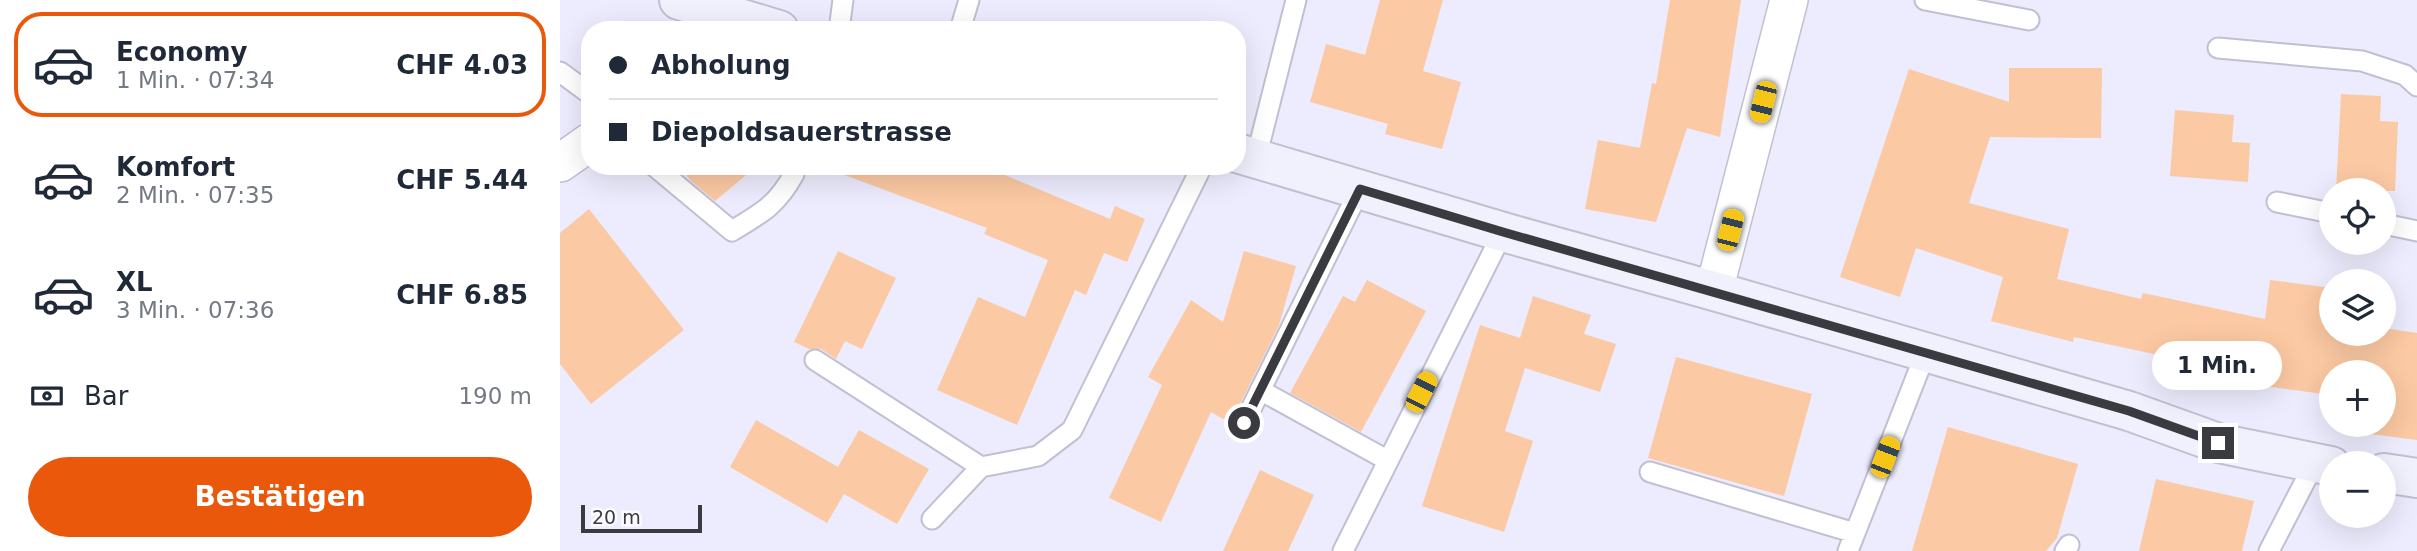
<!DOCTYPE html>
<html lang="de">
<head>
<meta charset="utf-8">
<style>
  body { margin:0; font-family:"DejaVu Sans",sans-serif; background:#f2f2f3; color:#1f2937; height:100vh; display:flex; flex-direction:column; font-size:26px; white-space:nowrap }
  * { box-sizing:border-box; margin:0 }
  p { font-size:23px; color:#747a83 }
  .icon { flex:none; width:38px; height:38px; fill:none; stroke:currentColor; stroke-width:2; stroke-linecap:round; stroke-linejoin:round }
  .map { position:relative; flex:1; overflow:hidden }
  .panel { display:flex; flex-direction:column; background:#fff; width:560px }
  .panel>* { flex:none }
  .banner { position:absolute; left:21px; top:21px; width:665px; height:154px; border-radius:28px; box-shadow:0 7px 28px #0002; display:grid; align-content:center; height:154px; padding:0 28px; background:#fff }
  .buttons { position:absolute; left:1759px; top:178px; display:grid; gap:14px }
  .buttons a { display:grid; place-items:center; width:77px; height:77px; border-radius:50%; background:#fff; box-shadow:0 7px 28px #0002; font-size:35px }
  .scale { position:absolute; left:21px; bottom:18px; width:121px; box-sizing:border-box; padding-left:7px; border:4px solid #3a3a41; border-top:0; font-size:19px; line-height:24px; white-space:nowrap; color:#3a3a41; -webkit-text-stroke:5px #fbfbff; paint-order:stroke }
  .end { position:absolute; width:32px; height:32px; margin:-16px; border:9px solid #3a3a41; background:#fff; box-shadow:0 0 0 4px #fff }
  .from { border-radius:50% }
  .bubble { position:absolute; height:49px; border-radius:24px; background:#fff; box-shadow:0 7px 28px #0002; font-size:23px; font-weight:700; line-height:49px; text-align:center }
  .car { position:absolute; width:21px; height:42px; margin:-21px -10px; border-radius:9px; box-shadow:0 0 5px 2px #0007; background:linear-gradient(#f5c518 24%,#345 0 40%,#f5c518 0 76%,#345 0 86%,#f5c518 0) }
  .banner b { display:flex; align-items:center; gap:24px; height:66px; font-size:26px }
  .banner b+b { border-top:2px solid #e0e1e3 }
  .banner i { width:18px; height:18px; background:#1f2937 }
  ul { padding:12px 0 0; list-style:none }
  li { display:flex; align-items:center; gap:21px; height:105px; margin:0 14px 10px; padding:0 14px; border:4px solid transparent; border-radius:28px }
  li div { flex:1 }
  li b { display:block; font-size:26px }
  li em { font-style:normal; font-weight:700 }
  li.active { border-color:#ea580c }
  li>.icon { width:63px; height:63px; stroke-width:1.5 }
  .pay { display:flex; align-items:center; gap:18px; height:77px; padding:0 28px; font-size:26px }
  .pay p { margin-inline-start:auto }
  .primary-button { display:flex; gap:14px; margin-top:auto; padding:14px 28px }
  .primary-button a { flex:1; height:80px; border-radius:42px; background:#ea580c; color:#fff; font-size:28px; font-weight:700; line-height:80px; text-align:center }
  main { display:flex; flex:1; min-height:0 }
  .map>svg:first-child { display:block }
</style>
</head>
<body>
<main>
<section class="panel">
<ul>
<li class="active"><svg class="icon" aria-label="car" viewBox="0 0 24 24"><path d="M5 17H2v-5l4-1 3-4h7l3 4 3 1v5h-3M9 17h6M6 11h13"/><circle cx="7" cy="17" r="2"/><circle cx="17" cy="17" r="2"/></svg><div><b>Economy</b><p>1 Min. · 07:34</p></div><em>CHF 4.03</em></li>
<li><svg class="icon" aria-label="car" viewBox="0 0 24 24"><path d="M5 17H2v-5l4-1 3-4h7l3 4 3 1v5h-3M9 17h6M6 11h13"/><circle cx="7" cy="17" r="2"/><circle cx="17" cy="17" r="2"/></svg><div><b>Komfort</b><p>2 Min. · 07:35</p></div><em>CHF 5.44</em></li>
<li><svg class="icon" aria-label="car" viewBox="0 0 24 24"><path d="M5 17H2v-5l4-1 3-4h7l3 4 3 1v5h-3M9 17h6M6 11h13"/><circle cx="7" cy="17" r="2"/><circle cx="17" cy="17" r="2"/></svg><div><b>XL</b><p>3 Min. · 07:36</p></div><em>CHF 6.85</em></li>
</ul>
<div class="pay"><svg class="icon" aria-label="cash" viewBox="0 0 24 24"><path d="M3 7h18v10H3z"/><circle cx="12" cy="12" r="2"/></svg>Bar<p>190 m</p></div>
<div class="primary-button"><a>Bestätigen</a></div>
</section>
<div class="map">
<svg width="1857" height="551" viewBox="0 0 1857 551">
  <rect width="100%" height="100%" fill="#ececfe"/>
  <!-- building -->
  <path fill="#fbc9a3" d="M 820,0 L 883,0 L 863,71 L 901,82 L 882,149 L 825,134 L 828,124 L 750,102 L 766,44 L 805,55 Z
    M 1110,0 L 1181,0 L 1160,137 L 1127,128 L 1096,222 L 1025,209 L 1038,140 L 1080,148 L 1092,83 L 1096,84 Z
    M 1449,68 L 1542,68 L 1541,138 L 1430,137 L 1409,203 L 1509,229 L 1497,279 L 1581,299 L 1583,293 L 1705,319 L 1710,280 L 1771,288 L 1771,334 L 1824,334 L 1824,328 L 1857,333 L 1857,440 L 1787,431 L 1788,425 L 1824,425 L 1824,373 L 1771,373 L 1771,395 L 1696,385 L 1697,376 L 1514,337 L 1513,342 L 1431,321 L 1443,277 L 1356,248 L 1340,297 L 1280,277 L 1349,69 L 1449,102 Z
    M 1781,94 L 1821,96 L 1820,121 L 1838,122 L 1835,191 L 1776,191 Z
    M 1615,110 L 1674,115 L 1672,142 L 1690,143 L 1688,182 L 1610,176 Z
    M 119,166 L 197,166 L 155,201 L 131,181 Z
    M 271,166 L 423,166 L 550,219 L 555,206 L 585,219 L 567,262 L 544,253 L 526,295 L 515,290 L 457,425 L 377,390 L 418,297 L 465,317 L 488,260 L 424,234 L 427,228 L 271,170 Z
    M 29,209 L 124,330 L 31,404 L 0,364 L 0,233 Z
    M 278,251 L 336,278 L 302,349 L 285,341 L 276,359 L 261,349 L 249,349 L 234,342 Z
    M 684,251 L 736,266 L 719,325 L 673,418 L 672,424 L 651,412 L 601,522 L 549,498 L 602,385 L 588,377 L 631,300 L 663,322 Z
    M 807,280 L 866,311 L 801,432 L 730,393 L 783,296 L 795,302 Z
    M 973,296 L 1031,315 L 1024,334 L 1056,344 L 1040,392 L 965,368 L 945,431 L 973,441 L 944,532 L 862,506 L 920,325 L 960,338 Z
    M 1116,357 L 1252,394 L 1224,496 L 1088,458 Z
    M 196,420 L 278,467 L 299,430 L 369,469 L 337,524 L 284,494 L 267,523 L 170,467 Z
    M 1388,427 L 1518,464 L 1497,538 L 1486,551 L 1352,551 Z
    M 700,470 L 754,495 L 728,551 L 663,551 Z
    M 1596,479 L 1694,501 L 1682,551 L 1579,551 Z"/>
  <g fill="none" stroke-linecap="round" stroke-linejoin="round">
    <!-- lane casing -->
    <g stroke="#c0c0d2" stroke-width="23">
      <path id="lane" d="M 1365,0 L 1469,20
        M 279,30 L 283,0
        M 400,30 L 409,0
        M 1658,48 L 1802,61 L 1845,75 L 1857,86
        M 0,72 L 30,94
        M 696,158 L 736,0
        M 94,166 L 172,231 C 202,213 217,205 234,174 L 232,166
        M 1717,202 L 1771,213
        M 1824,224 L 1857,231
        M 255,360 L 421,467 L 478,456 L 512,430 L 642,166
        M 700,390 L 827,460
        M 684,423 L 800,189
        M 1090,472 L 1295,533
        M 372,519 L 421,467
        M 783,551 L 943,232
        M 1288,551 L 1366,352
        M 1505,551 L 1509,545
        M 1709,551 L 1754,464"/>
    </g>
    <!-- street casing -->
    <g stroke="#c0c0d2" stroke-width="40">
      <path id="street" d="M 0,163 L 30,142
        M 1154,291 L 1229,0"/>
    </g>
    <!-- secondary casing -->
    <g stroke="#c0c0d2" stroke-width="42">
      <path id="secondary" d="M 119,0 L 219,30
        M 677,153 L 943,232 L 1154,291 L 1569,411 L 1658,443 L 1771,466
        M 1824,473 L 1857,478"/>
    </g>
    <!-- lane -->
    <use href="#lane" stroke="#fff" stroke-width="19"/>
    <!-- street -->
    <use href="#street" stroke="#fff" stroke-width="37"/>
    <!-- secondary -->
    <use href="#secondary" stroke="#f1f1fd" stroke-width="38"/>
  </g>
  <g fill="none" stroke-linecap="round" stroke-linejoin="round">
    <!-- route -->
    <path stroke="#3a3a41" stroke-width="9" d="M 684,423 L 800,189 L 943,232 L 1569,411 L 1658,443"/>
  </g>
</svg>
<div class="buttons">
<a><svg class="icon" aria-label="locate" viewBox="0 0 24 24"><circle cx="12" cy="12" r="6"/><path d="M12 2v4M12 18v4M2 12h4M18 12h4"/></svg></a>
<a><svg class="icon" aria-label="layers" viewBox="0 0 24 24"><path d="M12 4l9 5-9 5-9-5zM3 14l9 5 9-5"/></svg></a>
<a>+</a>
<a>−</a>
</div>
<div class="scale">20 m</div>
<i class="end from" style="left:684px;top:423px"></i>
<i class="end" style="left:1658px;top:443px"></i>
<div class="bubble" style="left:1592px;top:341px;width:130px">1 Min.</div>
<i class="car" style="left:1203px;top:102px;rotate:194deg"></i>
<i class="car" style="left:1170px;top:230px;rotate:14deg"></i>
<i class="car" style="left:861px;top:392px;rotate:27deg"></i>
<i class="car" style="left:1325px;top:457px;rotate:21deg"></i>
<div class="banner">
<b><i class="from"></i>Abholung</b>
<b><i></i>Diepoldsauerstrasse</b>
</div>
</div>
</main>
</body>
</html>
